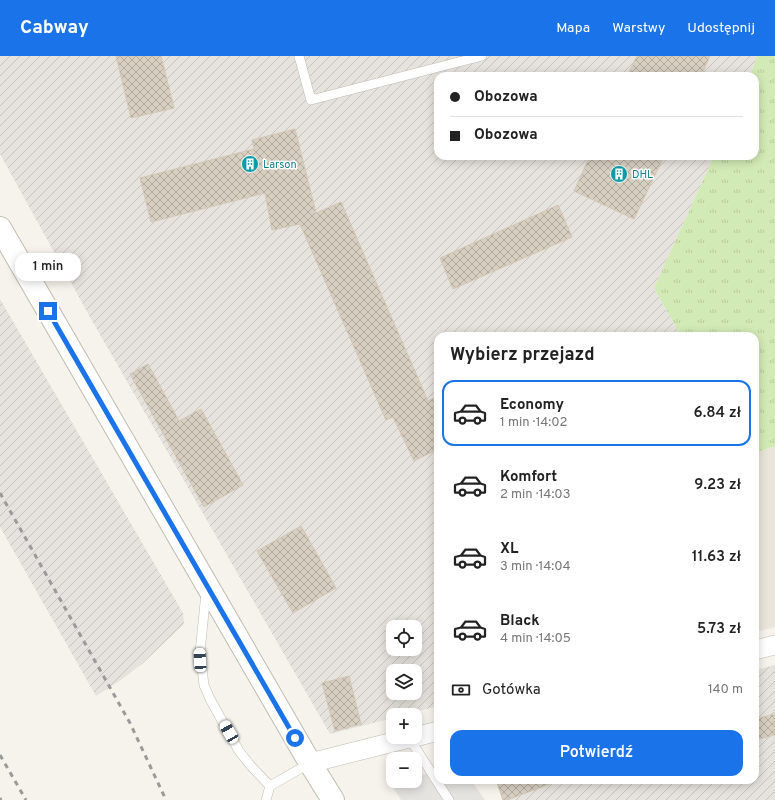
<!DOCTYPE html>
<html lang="pl">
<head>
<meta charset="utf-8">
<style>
  body { margin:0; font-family:Overpass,sans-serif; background:#f6f6f6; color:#222; height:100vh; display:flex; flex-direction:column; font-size:15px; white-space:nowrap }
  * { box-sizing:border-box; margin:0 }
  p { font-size:13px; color:#767676 }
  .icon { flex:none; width:22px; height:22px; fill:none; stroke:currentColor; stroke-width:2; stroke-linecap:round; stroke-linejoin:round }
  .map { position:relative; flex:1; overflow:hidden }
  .sheet { position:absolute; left:434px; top:276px; width:325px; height:452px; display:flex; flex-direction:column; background:#fff; border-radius:12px; box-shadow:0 2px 10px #0003 }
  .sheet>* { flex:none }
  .banner { position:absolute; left:434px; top:16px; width:325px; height:88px; border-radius:12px; box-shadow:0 2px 10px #0003; display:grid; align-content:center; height:88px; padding:0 16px; background:#fff }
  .tools { position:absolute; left:386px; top:564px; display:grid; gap:8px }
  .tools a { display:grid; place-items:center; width:36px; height:36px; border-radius:8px; background:#fff; box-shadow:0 2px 10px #0003; font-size:20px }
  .end { position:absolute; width:18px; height:18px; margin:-9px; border:5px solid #1a73e8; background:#fff; box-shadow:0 0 0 2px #fff }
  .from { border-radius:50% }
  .bubble { position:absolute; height:28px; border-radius:12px; background:#fff; box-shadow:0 2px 10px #0003; font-size:13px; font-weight:600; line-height:28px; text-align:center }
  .car { position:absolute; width:12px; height:24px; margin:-12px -6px; border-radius:5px; box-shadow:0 0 3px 1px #0007; background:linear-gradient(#fff 24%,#345 0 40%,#fff 0 76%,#345 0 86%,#fff 0) }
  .banner b { display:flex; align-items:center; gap:14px; height:38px; font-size:15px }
  .banner b+b { border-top:1px solid #e0e0e0 }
  .banner i { width:10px; height:10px; background:#222 }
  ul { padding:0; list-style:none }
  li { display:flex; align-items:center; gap:12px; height:66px; margin:0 8px 6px; padding:0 8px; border:2px solid transparent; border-radius:12px }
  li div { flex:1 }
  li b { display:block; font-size:15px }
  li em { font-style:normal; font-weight:600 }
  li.selected { border-color:#1a73e8 }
  li>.icon { width:36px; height:36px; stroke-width:1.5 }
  h2 { padding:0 16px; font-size:18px; line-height:48px }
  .pay { display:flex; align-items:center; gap:10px; height:44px; padding:0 16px; font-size:15px }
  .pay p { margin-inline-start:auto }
  .cta { display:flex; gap:8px; margin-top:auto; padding:8px 16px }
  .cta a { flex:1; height:46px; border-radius:12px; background:#1a73e8; color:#fff; font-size:16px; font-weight:600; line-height:46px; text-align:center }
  header { display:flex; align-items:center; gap:24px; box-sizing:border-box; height:56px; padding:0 20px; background:#1a73e8; color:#fff }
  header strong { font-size:19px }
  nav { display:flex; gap:22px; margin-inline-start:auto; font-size:14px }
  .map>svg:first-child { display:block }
</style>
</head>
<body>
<header>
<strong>Cabway</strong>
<nav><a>Mapa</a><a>Warstwy</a><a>Udostępnij</a></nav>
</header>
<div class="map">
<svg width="775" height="744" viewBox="0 0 775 744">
  <defs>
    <pattern id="industrial-furrows" width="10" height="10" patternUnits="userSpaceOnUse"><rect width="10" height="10" fill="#e6e2dd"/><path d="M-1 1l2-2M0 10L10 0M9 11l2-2" fill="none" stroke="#c7c3be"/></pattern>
    <pattern id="grass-tufts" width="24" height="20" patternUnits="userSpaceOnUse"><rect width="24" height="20" fill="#d2eab5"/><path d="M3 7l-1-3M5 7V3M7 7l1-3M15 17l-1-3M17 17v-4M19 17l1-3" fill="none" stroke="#b6ca9c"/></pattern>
    <pattern id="building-cross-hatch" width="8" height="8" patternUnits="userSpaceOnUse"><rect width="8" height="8" fill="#d8cfc1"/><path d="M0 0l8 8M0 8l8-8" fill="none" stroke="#b1aa9e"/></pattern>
  </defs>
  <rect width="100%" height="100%" fill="#f6f3ec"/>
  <!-- residential -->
  <path fill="#eae5da" d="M 775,390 L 775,571 L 755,576 L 755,397 Z"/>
  <!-- industrial -->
  <path fill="url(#industrial-furrows)" fill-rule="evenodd" d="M 0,0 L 757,0 L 750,20 L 438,20 L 438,100 L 714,100 L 654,232 L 681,280 L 438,280 L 438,650 L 403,659 L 393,659 L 393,662 L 330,678 L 91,263 L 0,98 ZM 393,571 L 415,571 L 415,593 L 393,593 ZM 393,615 L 415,615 L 415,637 L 393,637 Z
    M 0,243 L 183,557 L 184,568 L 142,608 L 118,626 L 96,640 L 0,471 Z
    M 775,609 L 775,744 L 503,744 L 496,724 L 755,724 L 755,614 Z"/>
  <!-- grass -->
  <path fill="url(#grass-tufts)" d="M 757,0 L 775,0 L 775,390 L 755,397 L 755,280 L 681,280 L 654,232 L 714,100 L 755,100 L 755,20 L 750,20 Z"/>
  <!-- parking -->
  <path fill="#e5e3e0" d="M 415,718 L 438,718 L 438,724 L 471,724 L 485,744 L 401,744 L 388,723 L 393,722 L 393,725 L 415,725 Z"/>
  <!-- building -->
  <path fill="url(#building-cross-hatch)" stroke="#d3c7b4" d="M 116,0 L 161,0 L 174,52 L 131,62 Z
    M 637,0 L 710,0 L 701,20 L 627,20 Z
    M 295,73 L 316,157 L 341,146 L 428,345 L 438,340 L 438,393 L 414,405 L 393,361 L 386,364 L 300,168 L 272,174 L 265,137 L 151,166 L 140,122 L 254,93 L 252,84 Z
    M 590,100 L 664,100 L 634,163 L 574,135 Z
    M 558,149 L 572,181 L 453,233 L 440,202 Z
    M 148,308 L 179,365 L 201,353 L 243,429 L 204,451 L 130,318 Z
    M 301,470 L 336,532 L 293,557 L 257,495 Z
    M 349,620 L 361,668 L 335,675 L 322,627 Z
    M 775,658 L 775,679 L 755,684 L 755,663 Z
    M 496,724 L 555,724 L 555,726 L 507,744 L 503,744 Z"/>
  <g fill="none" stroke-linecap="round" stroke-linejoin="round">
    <!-- service casing -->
    <g stroke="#c2bbae" stroke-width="10">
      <path id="service" d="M 299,0 L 311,44 L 482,0
        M 206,537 L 200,596 L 204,629 L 210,643 L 239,695 L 251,710 L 270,730
        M 409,682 L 449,744
        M 266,744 L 270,730 L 310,707"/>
    </g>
    <!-- minor casing -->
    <g stroke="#c2bbae" stroke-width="20">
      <path id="minor" d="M 755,594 L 775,589
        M 415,681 L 438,675
        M 310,707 L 413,681"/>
    </g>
    <!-- tertiary casing -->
    <g stroke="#c2bbae" stroke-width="24">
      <path id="tertiary" d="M 0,172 L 310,707 L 333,744"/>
    </g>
    <!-- service -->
    <use href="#service" stroke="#fff" stroke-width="9"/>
    <!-- minor -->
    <use href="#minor" stroke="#fff" stroke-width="19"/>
    <!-- tertiary -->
    <use href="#tertiary" stroke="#fff" stroke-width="22"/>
    <!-- rail -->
    <path stroke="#9a9a9a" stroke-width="3" stroke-dasharray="5 5" stroke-linecap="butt" d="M 0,437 L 130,667 L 166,744
      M 0,699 L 26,744
      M 0,742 L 1,744"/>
  </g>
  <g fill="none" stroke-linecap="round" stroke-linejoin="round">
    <!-- route -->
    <path stroke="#1a73e8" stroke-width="5" d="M 48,255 L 295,682"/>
  </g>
  <!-- icons -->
  <defs>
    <g id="building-disc" transform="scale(0.9)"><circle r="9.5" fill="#0f9aa8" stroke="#fff"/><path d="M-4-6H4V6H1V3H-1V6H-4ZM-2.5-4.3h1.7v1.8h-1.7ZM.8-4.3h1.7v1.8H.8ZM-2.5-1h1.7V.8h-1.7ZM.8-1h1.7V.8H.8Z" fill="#fff"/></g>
  </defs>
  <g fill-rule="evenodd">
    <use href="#building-disc" x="250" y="108"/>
    <use href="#building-disc" x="619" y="118"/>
  </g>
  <g text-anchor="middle" stroke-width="3" stroke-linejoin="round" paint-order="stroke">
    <!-- culture labels -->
    <g font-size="11" fill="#0d838f" stroke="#fff" text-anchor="start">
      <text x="263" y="112">Larson</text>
      <text x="632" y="122">DHL</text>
    </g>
  </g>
</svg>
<div class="tools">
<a><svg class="icon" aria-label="locate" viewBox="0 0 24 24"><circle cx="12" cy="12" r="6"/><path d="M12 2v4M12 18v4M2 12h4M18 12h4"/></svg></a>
<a><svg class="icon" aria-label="layers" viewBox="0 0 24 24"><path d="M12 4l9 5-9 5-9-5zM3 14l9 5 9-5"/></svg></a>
<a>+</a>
<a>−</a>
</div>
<i class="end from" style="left:295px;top:682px"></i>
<i class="end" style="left:48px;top:255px"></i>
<div class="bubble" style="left:15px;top:197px;width:66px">1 min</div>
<i class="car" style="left:200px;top:604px;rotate:357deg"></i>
<i class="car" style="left:229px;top:676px;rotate:330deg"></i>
<div class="banner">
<b><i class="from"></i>Obozowa</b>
<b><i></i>Obozowa</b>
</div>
<section class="sheet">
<h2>Wybierz przejazd</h2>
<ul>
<li class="selected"><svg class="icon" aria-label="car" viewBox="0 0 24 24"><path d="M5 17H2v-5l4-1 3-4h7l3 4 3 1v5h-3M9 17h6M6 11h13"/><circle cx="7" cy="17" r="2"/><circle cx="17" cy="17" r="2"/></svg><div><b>Economy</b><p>1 min · 14:02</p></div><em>6.84 zł</em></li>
<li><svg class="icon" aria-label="car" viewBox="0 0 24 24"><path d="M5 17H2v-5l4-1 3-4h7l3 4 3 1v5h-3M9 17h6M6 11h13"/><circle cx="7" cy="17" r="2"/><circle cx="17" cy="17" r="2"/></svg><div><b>Komfort</b><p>2 min · 14:03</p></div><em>9.23 zł</em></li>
<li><svg class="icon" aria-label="car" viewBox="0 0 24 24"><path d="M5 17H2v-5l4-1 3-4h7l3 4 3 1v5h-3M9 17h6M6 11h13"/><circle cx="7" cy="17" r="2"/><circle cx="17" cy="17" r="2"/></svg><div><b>XL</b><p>3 min · 14:04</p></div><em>11.63 zł</em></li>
<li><svg class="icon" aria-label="car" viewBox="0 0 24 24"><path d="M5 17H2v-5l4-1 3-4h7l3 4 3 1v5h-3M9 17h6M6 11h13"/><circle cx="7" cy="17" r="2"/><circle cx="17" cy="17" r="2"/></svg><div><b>Black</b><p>4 min · 14:05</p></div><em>5.73 zł</em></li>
</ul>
<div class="pay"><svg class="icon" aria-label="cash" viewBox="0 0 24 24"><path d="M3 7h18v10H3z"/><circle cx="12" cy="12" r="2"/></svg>Gotówka<p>140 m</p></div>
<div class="cta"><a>Potwierdź</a></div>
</section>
</div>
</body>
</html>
